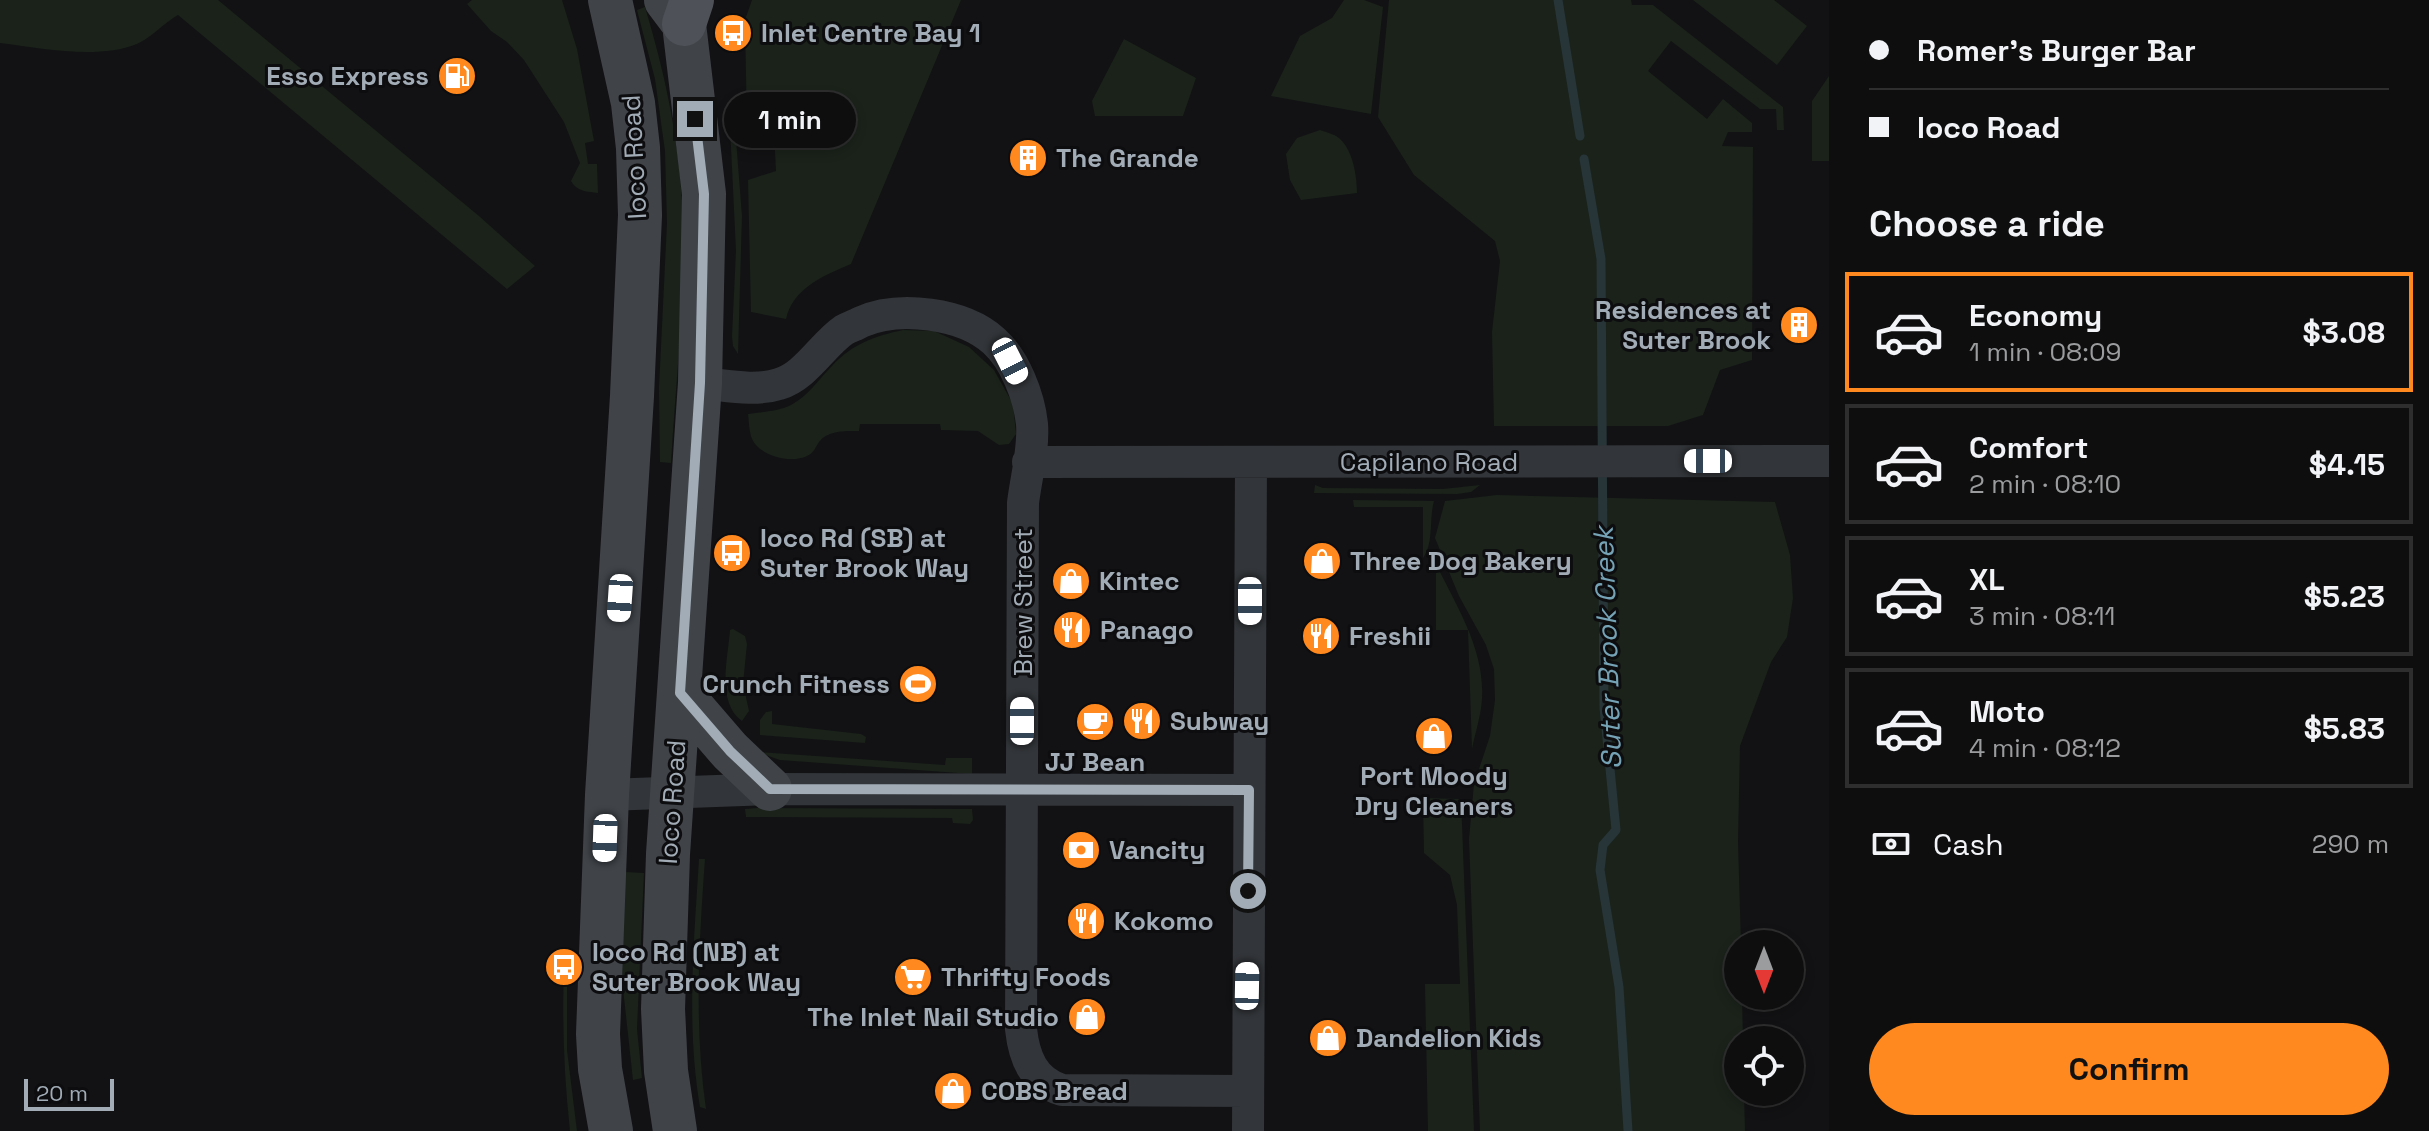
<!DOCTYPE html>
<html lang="en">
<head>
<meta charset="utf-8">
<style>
  body { margin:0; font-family:"Space Grotesk",sans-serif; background:#171718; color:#f1f3f6; height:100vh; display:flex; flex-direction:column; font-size:30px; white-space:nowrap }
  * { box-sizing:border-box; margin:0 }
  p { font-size:26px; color:#9b9c9e }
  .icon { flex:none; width:44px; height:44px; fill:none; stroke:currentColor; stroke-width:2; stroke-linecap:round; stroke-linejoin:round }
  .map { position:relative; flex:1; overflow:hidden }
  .drawer { display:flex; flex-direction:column; background:#0e0e0f; width:600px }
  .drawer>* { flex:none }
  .banner { display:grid; align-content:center; height:176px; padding:0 40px; background:#0e0e0f }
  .needle { width:52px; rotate:180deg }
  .fabs { position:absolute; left:1724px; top:930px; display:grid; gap:16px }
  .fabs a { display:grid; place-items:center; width:80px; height:80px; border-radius:50%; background:#0e0e0f; box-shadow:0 4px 12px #0003,0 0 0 2px #2e2e2f; font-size:40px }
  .scale { position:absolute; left:24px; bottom:20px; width:90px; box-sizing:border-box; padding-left:8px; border:4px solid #a2acb6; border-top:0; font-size:22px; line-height:28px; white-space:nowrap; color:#a2acb6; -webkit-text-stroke:6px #0d0d0f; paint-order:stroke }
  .end { position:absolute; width:36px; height:36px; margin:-18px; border:10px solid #a2acb6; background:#111; box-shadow:0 0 0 4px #111 }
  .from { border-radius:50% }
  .bubble { position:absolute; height:56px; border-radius:28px; background:#0e0e0f; box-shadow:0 4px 12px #0003,0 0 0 2px #2e2e2f; font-size:26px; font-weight:600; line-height:56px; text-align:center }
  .car { position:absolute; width:24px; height:48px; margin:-24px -12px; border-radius:10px; box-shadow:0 0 6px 2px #0007; background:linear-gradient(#fff 24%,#345 0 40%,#fff 0 76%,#345 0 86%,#fff 0) }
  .banner b { display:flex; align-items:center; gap:28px; height:76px; font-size:30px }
  .banner b+b { border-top:2px solid #2e2e2f }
  .banner i { width:20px; height:20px; background:#f1f3f6 }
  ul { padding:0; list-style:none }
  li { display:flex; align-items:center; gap:24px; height:120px; margin:0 16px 12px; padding:0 24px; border:4px solid #2e2e2f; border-radius:0px }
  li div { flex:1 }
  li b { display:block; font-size:30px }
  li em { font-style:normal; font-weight:600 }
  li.on { border-color:#ff891e }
  li>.icon { width:72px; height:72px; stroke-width:1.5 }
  h2 { padding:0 40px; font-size:36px; line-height:96px }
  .pay { display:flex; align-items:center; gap:20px; height:88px; padding:0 40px; font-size:30px }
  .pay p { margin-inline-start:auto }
  .action { display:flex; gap:16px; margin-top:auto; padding:16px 40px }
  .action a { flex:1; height:92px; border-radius:48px; background:#ff891e; color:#111; font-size:32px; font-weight:600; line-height:92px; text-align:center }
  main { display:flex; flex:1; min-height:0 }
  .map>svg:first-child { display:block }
</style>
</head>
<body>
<main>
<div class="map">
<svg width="1829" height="1131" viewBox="0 0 1829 1131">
  <rect width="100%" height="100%" fill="#121214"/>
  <!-- green -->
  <path fill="#1a221a" d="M 0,0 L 218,0 L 479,216 L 535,266 L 507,289 L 178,15 C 164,23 151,38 137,44 C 97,60 41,48 0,43 Z
    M 472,0 L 562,0 L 577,49 L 594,141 L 585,143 L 588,164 L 597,164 L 598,193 C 588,192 576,191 571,181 L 580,163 L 564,122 L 524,60 L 507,42 L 491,31 L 467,4 Z
    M 752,0 L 961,0 L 851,264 C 823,276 793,288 786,319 L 751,312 L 748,180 L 776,171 L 774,131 L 747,131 L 745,20 Z
    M 1344,0 L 1364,0 L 1383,7 L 1371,114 L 1271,96 L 1300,36 L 1332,18 Z
    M 1389,0 L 1631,0 L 1632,5 L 1653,5 L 1783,107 L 1784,130 L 1777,130 L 1776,109 L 1760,109 L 1671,41 L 1648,71 L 1707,119 L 1723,99 L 1752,123 L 1752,132 L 1728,132 L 1722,146 L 1753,147 L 1752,360 L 1720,370 L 1703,415 L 1668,426 L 1494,426 L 1492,332 L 1500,261 L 1495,241 L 1414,175 L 1378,117 Z
    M 1693,0 L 1774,0 L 1807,26 L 1777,65 Z
    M 645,7 C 664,70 678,134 682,200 C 687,287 676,376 671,463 L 660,462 L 659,388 L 667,223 L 665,151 L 655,79 L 637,10 Z
    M 1124,39 L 1196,78 L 1183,116 L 1095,116 L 1092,101 Z
    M 1829,76 L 1829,161 L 1812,161 L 1812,101 Z
    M 730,126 L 735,126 L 742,216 L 738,354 L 733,346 L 732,336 L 736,251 Z
    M 1320,130 C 1325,132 1334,134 1339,138 C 1353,150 1357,176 1357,193 L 1301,200 L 1290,180 L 1286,154 L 1297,138 Z
    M 903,330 L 934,331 L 969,347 L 994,370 L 1013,404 L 1016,434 L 1009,444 L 999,445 L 978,431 L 941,430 L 940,424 L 860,424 L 859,431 C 846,431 828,430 819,442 C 815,448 814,453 807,456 C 790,464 760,456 752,439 C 749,431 749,422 748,414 C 762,412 779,411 791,405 C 808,396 819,379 832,366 C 852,344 875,336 903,330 Z
    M 1315,485 L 1323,488 L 1443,489 L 1480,485 L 1471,492 L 1457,494 L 1314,493 Z
    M 1497,495 L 1775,502 L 1790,555 L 1793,598 L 1787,637 L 1771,662 L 1740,746 L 1738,842 L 1741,944 L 1738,944 L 1738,996 L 1742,996 L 1743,1040 L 1738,1040 L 1738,1092 L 1744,1092 L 1745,1131 L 1480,1131 L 1469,839 L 1474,784 L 1490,736 L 1495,700 L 1494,669 L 1486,645 L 1459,596 L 1435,538 L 1445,501 Z
    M 1353,500 L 1434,501 C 1429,518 1434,544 1423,558 L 1423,507 L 1354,507 Z
    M 1436,564 C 1457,607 1485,650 1482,699 C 1481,716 1475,733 1472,749 L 1468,630 L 1436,630 Z
    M 733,629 L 745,636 L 747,644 L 743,684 L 749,711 L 742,721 C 716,702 728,658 730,630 Z
    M 772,711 L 772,724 L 861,734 L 866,737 L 865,743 L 760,735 L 760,720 L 766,712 Z
    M 757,752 L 945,765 L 946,758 L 972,758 L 972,774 L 780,760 Z
    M 1423,798 L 1461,799 L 1474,1131 L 1428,1131 L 1425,984 L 1460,984 L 1457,905 L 1450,875 L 1424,853 Z
    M 757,808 L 972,809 L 973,820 L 970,824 L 953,823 L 952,818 L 746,817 L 745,809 Z
    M 699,859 L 705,859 C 699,943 694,1025 706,1109 L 700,1107 C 686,1024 694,942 699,859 Z
    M 625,872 L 644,873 L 637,1029 L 642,1078 L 633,1080 L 622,979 Z
    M 564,967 L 567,970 L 567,1050 L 577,1131 L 570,1131 C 564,1076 562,1023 564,967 Z"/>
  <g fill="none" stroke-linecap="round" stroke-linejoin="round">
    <!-- stream -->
    <path stroke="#273438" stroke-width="9" d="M 1558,0 L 1580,136
      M 1584,159 L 1601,259 L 1604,708 L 1616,830 L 1603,845 L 1600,870 L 1619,987 L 1628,1131"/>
    <!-- minor -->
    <path stroke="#323539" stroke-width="32" d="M 700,383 C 725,385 754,392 779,384 C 806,376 822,345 844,330 C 849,327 856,325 861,322 C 899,305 963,313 994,341 C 1015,360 1029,396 1032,424 C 1034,449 1026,478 1023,503 L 1021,1029 C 1024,1057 1033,1081 1062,1090 L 1247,1091
      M 1028,462 L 1829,461
      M 607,795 L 770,789 L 1249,790
      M 1248,1131 L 1251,462"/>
    <!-- secondary -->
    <path stroke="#404449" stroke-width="44" d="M 610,0 L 633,103 L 638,148 L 640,215 L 632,396 L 607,795 L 598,1034 L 600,1069 L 611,1131
      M 666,0 L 684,24 L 704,194 L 700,383 L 668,854 L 663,1009 L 666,1071 L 675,1131
      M 680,693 L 730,751 L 770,789"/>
    <!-- primary -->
    <path stroke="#4e5258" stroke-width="44" d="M 684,24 L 692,0"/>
  </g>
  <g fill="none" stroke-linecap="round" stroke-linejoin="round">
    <!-- route -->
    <path stroke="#a2acb6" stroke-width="10" d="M 695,119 L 704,194 L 700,383 L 680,693 L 730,751 L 770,789 L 1249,790 L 1248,891"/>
  </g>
  <!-- icons -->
  <defs>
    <g id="bus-disc" transform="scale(2)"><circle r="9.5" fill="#ff891e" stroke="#0d0d0f"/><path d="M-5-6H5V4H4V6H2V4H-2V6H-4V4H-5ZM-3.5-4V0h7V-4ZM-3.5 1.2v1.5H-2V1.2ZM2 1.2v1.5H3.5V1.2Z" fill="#fff"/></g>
    <g id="fuel-disc" transform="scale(2)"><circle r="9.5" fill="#ff891e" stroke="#0d0d0f"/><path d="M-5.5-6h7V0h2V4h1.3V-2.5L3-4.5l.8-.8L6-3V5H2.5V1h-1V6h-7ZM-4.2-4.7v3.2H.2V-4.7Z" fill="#fff"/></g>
    <g id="building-disc" transform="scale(2)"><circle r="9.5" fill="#ff891e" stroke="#0d0d0f"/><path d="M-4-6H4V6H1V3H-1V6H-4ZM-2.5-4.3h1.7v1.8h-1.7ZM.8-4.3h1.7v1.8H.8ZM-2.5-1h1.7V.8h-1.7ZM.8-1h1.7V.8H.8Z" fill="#fff"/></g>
    <g id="shop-disc" transform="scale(2)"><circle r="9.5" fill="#ff891e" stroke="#0d0d0f"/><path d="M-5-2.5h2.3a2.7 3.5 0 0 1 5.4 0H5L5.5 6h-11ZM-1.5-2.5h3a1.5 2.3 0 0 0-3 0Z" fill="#fff"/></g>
    <g id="restaurant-disc" transform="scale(2)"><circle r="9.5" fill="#ff891e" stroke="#0d0d0f"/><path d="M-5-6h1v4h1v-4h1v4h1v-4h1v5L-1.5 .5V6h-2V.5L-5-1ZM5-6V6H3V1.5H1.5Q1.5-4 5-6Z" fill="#fff"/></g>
    <g id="stadium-disc" transform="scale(2)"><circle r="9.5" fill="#ff891e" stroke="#0d0d0f"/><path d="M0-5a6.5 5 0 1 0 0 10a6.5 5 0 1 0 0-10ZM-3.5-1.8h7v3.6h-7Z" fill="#fff"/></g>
    <g id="cafe-disc" transform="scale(2)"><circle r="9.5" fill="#ff891e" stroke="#0d0d0f"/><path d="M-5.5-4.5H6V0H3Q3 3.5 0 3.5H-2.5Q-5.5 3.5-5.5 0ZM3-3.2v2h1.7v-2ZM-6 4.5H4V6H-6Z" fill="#fff"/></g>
    <g id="bank-disc" transform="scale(2)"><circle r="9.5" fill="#ff891e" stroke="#0d0d0f"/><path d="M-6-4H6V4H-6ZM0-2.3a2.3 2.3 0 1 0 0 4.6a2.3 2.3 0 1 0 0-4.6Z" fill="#fff"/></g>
    <g id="supermarket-disc" transform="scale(2)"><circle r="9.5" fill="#ff891e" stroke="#0d0d0f"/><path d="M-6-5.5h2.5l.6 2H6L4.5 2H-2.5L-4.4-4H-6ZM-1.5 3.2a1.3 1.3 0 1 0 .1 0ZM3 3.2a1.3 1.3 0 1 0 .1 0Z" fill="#fff"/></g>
  </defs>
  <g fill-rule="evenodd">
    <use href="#bus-disc" x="733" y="33"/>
    <use href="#fuel-disc" x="457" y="76"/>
    <use href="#building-disc" x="1028" y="158"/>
    <use href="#building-disc" x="1799" y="325"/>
    <use href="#bus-disc" x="732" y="553"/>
    <use href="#shop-disc" x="1322" y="561"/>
    <use href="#shop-disc" x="1071" y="581"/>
    <use href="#restaurant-disc" x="1072" y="630"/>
    <use href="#restaurant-disc" x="1321" y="636"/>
    <use href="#stadium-disc" x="918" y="684"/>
    <use href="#restaurant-disc" x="1142" y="721"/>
    <use href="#cafe-disc" x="1095" y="722"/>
    <use href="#shop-disc" x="1434" y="736"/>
    <use href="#bank-disc" x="1081" y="850"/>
    <use href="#restaurant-disc" x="1086" y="921"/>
    <use href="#bus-disc" x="564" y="967"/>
    <use href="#supermarket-disc" x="913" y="977"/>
    <use href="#shop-disc" x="1087" y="1017"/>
    <use href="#shop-disc" x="1328" y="1038"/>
    <use href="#shop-disc" x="953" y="1091"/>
  </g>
  <g text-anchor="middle" stroke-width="6" stroke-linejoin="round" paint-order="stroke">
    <!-- poi labels -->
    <g font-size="26" font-weight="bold" fill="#a2acb6" stroke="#0d0d0f" text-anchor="start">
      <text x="761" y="42">Inlet Centre Bay 1</text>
      <text x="429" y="85" text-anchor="end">Esso Express</text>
      <text x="1056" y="167">The Grande</text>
      <text x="1771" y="319" text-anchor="end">Residences at<tspan x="1771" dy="30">Suter Brook</tspan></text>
      <text x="760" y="547">Ioco Rd (SB) at<tspan x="760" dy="30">Suter Brook Way</tspan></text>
      <text x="1350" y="570">Three Dog Bakery</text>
      <text x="1099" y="590">Kintec</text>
      <text x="1100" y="639">Panago</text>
      <text x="1349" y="645">Freshii</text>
      <text x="890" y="693" text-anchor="end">Crunch Fitness</text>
      <text x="1170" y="730">Subway</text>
      <text x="1095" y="771" text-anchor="middle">JJ Bean</text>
      <text x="1434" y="785" text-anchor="middle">Port Moody<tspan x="1434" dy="30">Dry Cleaners</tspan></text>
      <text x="1109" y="859">Vancity</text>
      <text x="1114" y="930">Kokomo</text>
      <text x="592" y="961">Ioco Rd (NB) at<tspan x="592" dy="30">Suter Brook Way</tspan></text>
      <text x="941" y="986">Thrifty Foods</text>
      <text x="1059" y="1026" text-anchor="end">The Inlet Nail Studio</text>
      <text x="1356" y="1047">Dandelion Kids</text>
      <text x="981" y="1100">COBS Bread</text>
    </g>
    <!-- street labels -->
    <g font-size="26" fill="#a2acb6" stroke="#0d0d0f">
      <text transform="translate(634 157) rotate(-93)" y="9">Ioco Road</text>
      <text x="1429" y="471">Capilano Road</text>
      <text transform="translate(1023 602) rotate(-90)" y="9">Brew Street</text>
      <text transform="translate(672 802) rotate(-86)" y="9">Ioco Road</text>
    </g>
    <!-- water labels -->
    <g font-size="28" font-style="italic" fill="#75a3b5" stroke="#0d0d0f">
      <text transform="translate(1607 648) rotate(-92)" y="10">Suter Brook Creek</text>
    </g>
  </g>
</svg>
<div class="fabs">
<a><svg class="needle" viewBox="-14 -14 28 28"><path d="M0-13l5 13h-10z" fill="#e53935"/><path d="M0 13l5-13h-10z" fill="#9b9c9e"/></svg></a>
<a><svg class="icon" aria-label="locate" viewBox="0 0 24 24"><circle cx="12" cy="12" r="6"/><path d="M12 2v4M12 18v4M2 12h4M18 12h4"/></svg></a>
</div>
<div class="scale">20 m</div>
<i class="end from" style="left:1248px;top:891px"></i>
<i class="end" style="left:695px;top:119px"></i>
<div class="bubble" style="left:724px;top:92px;width:132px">1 min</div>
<i class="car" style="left:1010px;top:361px;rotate:153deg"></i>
<i class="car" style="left:1708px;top:461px;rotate:270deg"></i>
<i class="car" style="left:620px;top:598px;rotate:184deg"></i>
<i class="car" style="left:1250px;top:601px;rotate:180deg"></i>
<i class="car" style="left:1022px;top:721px;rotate:0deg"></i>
<i class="car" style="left:605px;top:838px;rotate:182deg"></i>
<i class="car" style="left:1247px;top:986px;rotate:1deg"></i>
</div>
<section class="drawer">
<div class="banner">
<b><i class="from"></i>Romer's Burger Bar</b>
<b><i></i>Ioco Road</b>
</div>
<h2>Choose a ride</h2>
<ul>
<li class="on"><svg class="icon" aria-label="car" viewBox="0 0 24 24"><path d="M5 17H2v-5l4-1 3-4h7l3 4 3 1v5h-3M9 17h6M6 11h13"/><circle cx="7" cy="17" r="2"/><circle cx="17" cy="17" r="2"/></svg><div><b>Economy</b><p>1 min · 08:09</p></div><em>$3.08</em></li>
<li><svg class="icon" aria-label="car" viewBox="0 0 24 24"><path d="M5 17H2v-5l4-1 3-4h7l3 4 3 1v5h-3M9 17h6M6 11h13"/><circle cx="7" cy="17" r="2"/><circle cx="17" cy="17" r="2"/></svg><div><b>Comfort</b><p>2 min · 08:10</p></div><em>$4.15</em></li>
<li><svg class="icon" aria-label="car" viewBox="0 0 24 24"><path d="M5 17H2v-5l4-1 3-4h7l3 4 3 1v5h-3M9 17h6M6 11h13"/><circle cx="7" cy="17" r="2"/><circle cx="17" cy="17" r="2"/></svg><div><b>XL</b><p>3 min · 08:11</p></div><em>$5.23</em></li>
<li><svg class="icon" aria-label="car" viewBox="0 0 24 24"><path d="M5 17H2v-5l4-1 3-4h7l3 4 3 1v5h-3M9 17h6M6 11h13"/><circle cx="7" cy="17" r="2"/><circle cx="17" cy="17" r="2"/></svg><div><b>Moto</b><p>4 min · 08:12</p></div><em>$5.83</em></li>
</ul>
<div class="pay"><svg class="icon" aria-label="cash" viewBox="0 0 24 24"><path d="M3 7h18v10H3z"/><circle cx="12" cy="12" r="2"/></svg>Cash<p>290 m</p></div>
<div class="action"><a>Confirm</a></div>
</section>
</main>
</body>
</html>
